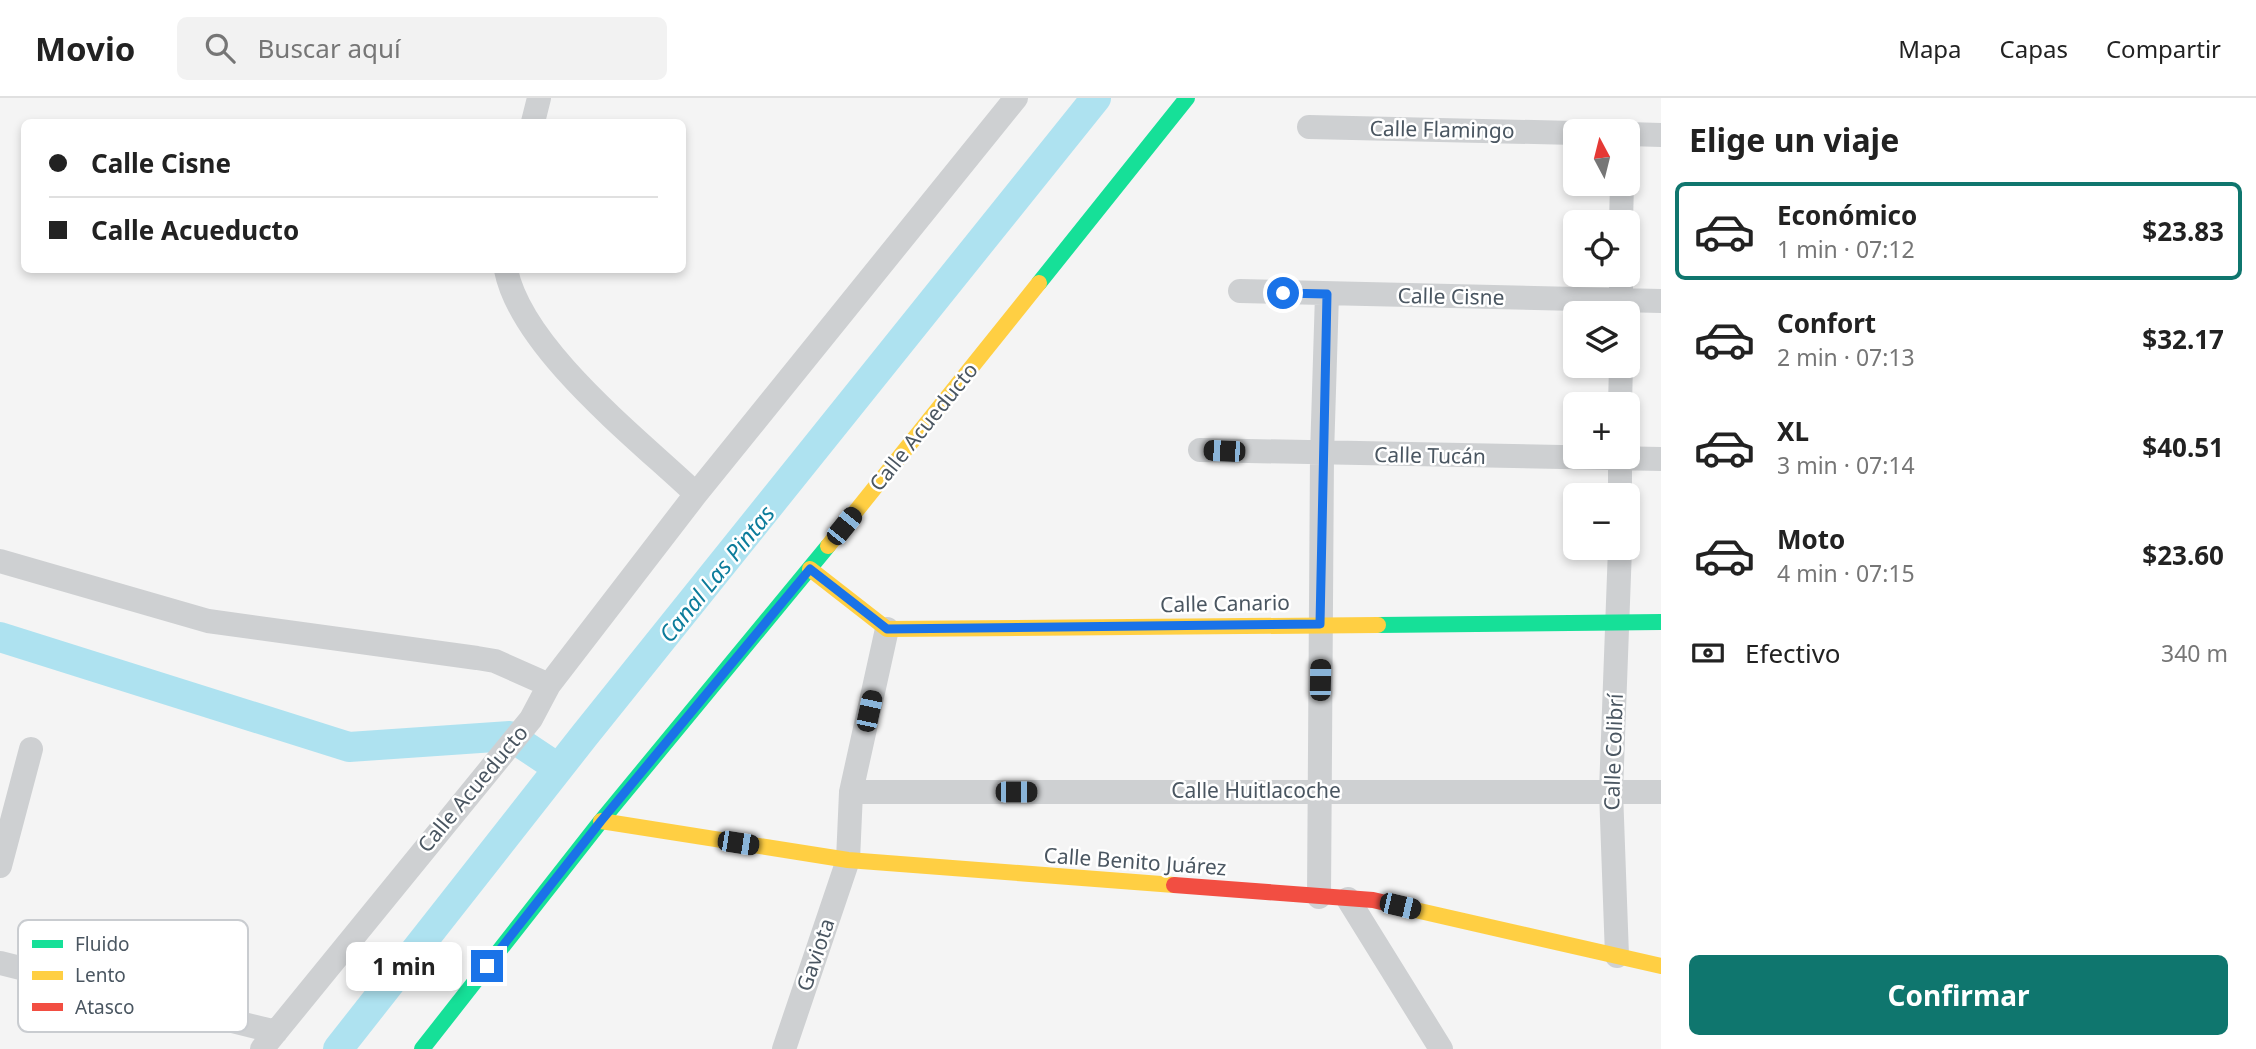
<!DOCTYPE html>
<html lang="es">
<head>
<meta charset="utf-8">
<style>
  body { margin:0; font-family:"Noto Sans",sans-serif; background:#f2f2f2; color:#222; height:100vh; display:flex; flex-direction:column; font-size:26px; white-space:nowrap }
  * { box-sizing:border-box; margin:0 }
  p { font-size:23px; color:#767676 }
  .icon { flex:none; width:38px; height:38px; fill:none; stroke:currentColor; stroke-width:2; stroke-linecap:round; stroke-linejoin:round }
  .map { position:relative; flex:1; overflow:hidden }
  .side { display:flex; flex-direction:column; background:#fff; width:595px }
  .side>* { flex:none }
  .hud { position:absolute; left:21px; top:21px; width:665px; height:154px; border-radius:10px; box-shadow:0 4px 10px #0003; display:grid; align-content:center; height:154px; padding:0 28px; background:#fff }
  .needle { width:46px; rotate:353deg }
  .buttons { position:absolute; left:1563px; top:21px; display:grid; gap:14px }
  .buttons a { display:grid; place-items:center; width:77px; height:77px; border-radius:10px; background:#fff; box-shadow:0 4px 10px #0003; font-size:35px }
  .end { position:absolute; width:32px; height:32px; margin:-16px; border:9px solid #1a73e8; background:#fff; box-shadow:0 0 0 4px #fff }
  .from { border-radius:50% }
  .bubble { position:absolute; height:49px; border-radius:10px; background:#fff; box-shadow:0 4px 10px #0003; font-size:23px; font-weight:700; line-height:49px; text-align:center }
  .car { position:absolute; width:21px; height:42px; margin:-21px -10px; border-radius:9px; box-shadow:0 0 5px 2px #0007; background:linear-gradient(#222 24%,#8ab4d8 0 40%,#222 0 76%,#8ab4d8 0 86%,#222 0) }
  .hud b { display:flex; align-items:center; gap:24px; height:66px; font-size:26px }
  .hud b+b { border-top:2px solid #e0e0e0 }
  .hud i { width:18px; height:18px; background:#222 }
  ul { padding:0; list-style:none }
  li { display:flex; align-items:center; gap:21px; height:98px; margin:0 14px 10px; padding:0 14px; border:4px solid transparent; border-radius:10px }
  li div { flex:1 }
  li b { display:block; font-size:26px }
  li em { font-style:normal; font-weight:700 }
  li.selected { border-color:#0f766e }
  li>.icon { width:63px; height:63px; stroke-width:1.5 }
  h2 { padding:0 28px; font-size:32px; line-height:84px }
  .pay { display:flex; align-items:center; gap:18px; height:77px; padding:0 28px; font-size:26px }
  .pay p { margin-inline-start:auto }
  .primary-button { display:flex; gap:14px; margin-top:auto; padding:14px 28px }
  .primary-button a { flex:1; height:80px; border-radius:10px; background:#0f766e; color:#fff; font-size:28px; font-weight:700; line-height:80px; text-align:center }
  header { display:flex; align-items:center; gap:42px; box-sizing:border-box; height:98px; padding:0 35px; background:#fff; border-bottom:2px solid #e0e0e0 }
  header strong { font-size:33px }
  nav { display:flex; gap:38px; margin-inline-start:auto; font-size:24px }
  .search { width:490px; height:63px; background:#f2f2f2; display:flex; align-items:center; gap:18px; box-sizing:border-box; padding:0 24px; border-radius:10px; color:#767676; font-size:26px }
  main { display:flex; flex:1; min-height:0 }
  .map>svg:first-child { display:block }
</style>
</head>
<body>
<header>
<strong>Movio</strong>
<div class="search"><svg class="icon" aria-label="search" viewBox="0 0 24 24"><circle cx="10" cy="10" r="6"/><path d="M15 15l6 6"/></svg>Buscar aquí</div>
<nav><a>Mapa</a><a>Capas</a><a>Compartir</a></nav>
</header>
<main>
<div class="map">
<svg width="1661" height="951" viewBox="0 0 1661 951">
  <rect width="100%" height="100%" fill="#f4f4f4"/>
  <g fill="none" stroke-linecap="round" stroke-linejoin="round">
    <!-- canal -->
    <path stroke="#aee2f0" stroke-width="30" d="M 0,539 L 349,649 L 510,638 L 558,670
      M 338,951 L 584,638 L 1096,0"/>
    <!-- street -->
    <path stroke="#ced0d2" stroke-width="24" d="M 533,24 L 539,0
      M 1309,29 L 1575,35
      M 1628,36 L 1661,37
      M 1621,124 L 1622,86
      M 506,172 C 522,251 637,340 696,396
      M 1240,193 L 1661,203
      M 1621,215 L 1621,177
      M 1620,306 L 1621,268
      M 1200,352 L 1661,361
      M 1620,397 L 1620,359
      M 0,463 L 208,523 L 477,560 L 495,563 L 549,587
      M 851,694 L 1661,694
      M 0,768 L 31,651
      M 1319,799 L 1322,357 L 1327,196
      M 1348,801 L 1441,951
      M 1617,858 L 1611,693 L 1620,450
      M 0,865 L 276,934
      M 262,951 L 531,621 L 549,587 L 696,396 L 1016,0
      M 784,951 L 848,762 L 851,694 L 887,531"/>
    <!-- fast -->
    <path stroke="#16e098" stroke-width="16" d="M 1039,185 L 1187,0
      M 1378,527 L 1661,524
      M 422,951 L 601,723 L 828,448"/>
    <!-- slow -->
    <path stroke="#ffcf43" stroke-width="16" d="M 828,448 L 1039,185
      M 810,471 L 887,531 L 1378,527
      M 601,723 L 848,762 L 1174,787
      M 1411,811 L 1661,868"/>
    <!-- jam -->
    <path stroke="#f24e42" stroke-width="16" d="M 1174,787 L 1373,802 L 1411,811"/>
  </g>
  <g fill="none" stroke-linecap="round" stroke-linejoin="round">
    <!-- route -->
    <path stroke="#1a73e8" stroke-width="9" d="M 487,868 L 601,723 L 810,471 L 887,531 L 1320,526 L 1327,196 L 1283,195"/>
  </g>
  <g text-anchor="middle" stroke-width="5" stroke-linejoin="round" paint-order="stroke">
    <!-- street labels -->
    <g font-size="21" fill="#4a5661" stroke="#fff">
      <text transform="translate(1442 32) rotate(1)" y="7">Calle Flamingo</text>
      <text transform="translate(1451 199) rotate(1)" y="7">Calle Cisne</text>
      <text transform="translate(924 329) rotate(-51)" y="7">Calle Acueducto</text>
      <text transform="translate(1430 358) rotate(1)" y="7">Calle Tucán</text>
      <text transform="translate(1225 506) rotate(-1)" y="7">Calle Canario</text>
      <text transform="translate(1614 654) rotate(-88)" y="7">Calle Colibrí</text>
      <text transform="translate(473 691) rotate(-50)" y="7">Calle Acueducto</text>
      <text x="1256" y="700">Calle Huitlacoche</text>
      <text transform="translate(1135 764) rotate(4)" y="7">Calle Benito Juárez</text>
      <text transform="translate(816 857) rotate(-71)" y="7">Gaviota</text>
    </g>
    <!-- water labels -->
    <g font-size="23" font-style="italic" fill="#0c7c9b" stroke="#fff">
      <text transform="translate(717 476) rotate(-51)" y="8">Canal Las Pintas</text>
    </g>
  </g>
  <!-- legend -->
  <rect x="18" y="822" width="230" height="112" rx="10" fill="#fff" stroke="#c9ccd0" stroke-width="2"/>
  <rect x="32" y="842" width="31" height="8" fill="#16e098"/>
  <rect x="32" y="873" width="31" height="9" fill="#ffcf43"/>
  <rect x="32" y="905" width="31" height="8" fill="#f24e42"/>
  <g font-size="19" fill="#4a5661">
    <text x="75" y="853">Fluido</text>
    <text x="75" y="884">Lento</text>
    <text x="75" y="916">Atasco</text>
  </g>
</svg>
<div class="buttons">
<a><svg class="needle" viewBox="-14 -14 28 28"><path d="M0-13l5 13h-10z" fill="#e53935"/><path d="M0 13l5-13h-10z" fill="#767676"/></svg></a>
<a><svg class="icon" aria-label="locate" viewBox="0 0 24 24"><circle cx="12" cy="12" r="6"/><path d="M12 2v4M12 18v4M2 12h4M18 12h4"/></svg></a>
<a><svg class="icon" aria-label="layers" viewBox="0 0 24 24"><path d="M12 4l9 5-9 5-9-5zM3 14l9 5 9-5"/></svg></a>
<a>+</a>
<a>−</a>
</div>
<i class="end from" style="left:1283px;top:195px"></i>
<i class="end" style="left:487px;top:868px"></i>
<div class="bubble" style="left:346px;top:844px;width:116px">1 min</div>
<i class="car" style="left:1224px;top:353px;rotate:272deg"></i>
<i class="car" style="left:844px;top:428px;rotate:39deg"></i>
<i class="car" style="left:1320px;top:582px;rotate:1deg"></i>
<i class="car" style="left:869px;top:613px;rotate:12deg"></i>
<i class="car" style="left:1016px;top:694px;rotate:90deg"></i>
<i class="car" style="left:738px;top:745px;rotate:99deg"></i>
<i class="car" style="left:1400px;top:808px;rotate:103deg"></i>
<div class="hud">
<b><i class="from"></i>Calle Cisne</b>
<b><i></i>Calle Acueducto</b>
</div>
</div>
<section class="side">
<h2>Elige un viaje</h2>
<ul>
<li class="selected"><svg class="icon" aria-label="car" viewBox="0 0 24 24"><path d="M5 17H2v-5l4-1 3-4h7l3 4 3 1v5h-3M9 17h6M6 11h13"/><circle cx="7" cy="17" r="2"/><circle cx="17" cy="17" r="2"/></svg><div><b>Económico</b><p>1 min · 07:12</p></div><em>$23.83</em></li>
<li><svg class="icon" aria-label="car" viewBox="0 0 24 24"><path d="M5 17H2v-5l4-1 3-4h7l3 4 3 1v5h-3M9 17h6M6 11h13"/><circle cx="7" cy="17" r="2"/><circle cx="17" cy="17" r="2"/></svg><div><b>Confort</b><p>2 min · 07:13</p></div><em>$32.17</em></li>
<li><svg class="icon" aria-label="car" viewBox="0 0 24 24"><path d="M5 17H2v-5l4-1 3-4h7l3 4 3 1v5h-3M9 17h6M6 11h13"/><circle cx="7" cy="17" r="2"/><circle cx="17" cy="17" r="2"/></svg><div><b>XL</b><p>3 min · 07:14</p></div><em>$40.51</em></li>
<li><svg class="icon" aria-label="car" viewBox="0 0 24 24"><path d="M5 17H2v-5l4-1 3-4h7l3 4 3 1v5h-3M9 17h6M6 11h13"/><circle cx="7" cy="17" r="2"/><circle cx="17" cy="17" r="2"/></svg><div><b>Moto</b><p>4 min · 07:15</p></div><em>$23.60</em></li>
</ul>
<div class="pay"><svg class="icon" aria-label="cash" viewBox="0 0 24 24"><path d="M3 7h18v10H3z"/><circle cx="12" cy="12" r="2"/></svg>Efectivo<p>340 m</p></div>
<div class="primary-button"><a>Confirmar</a></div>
</section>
</main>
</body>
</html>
